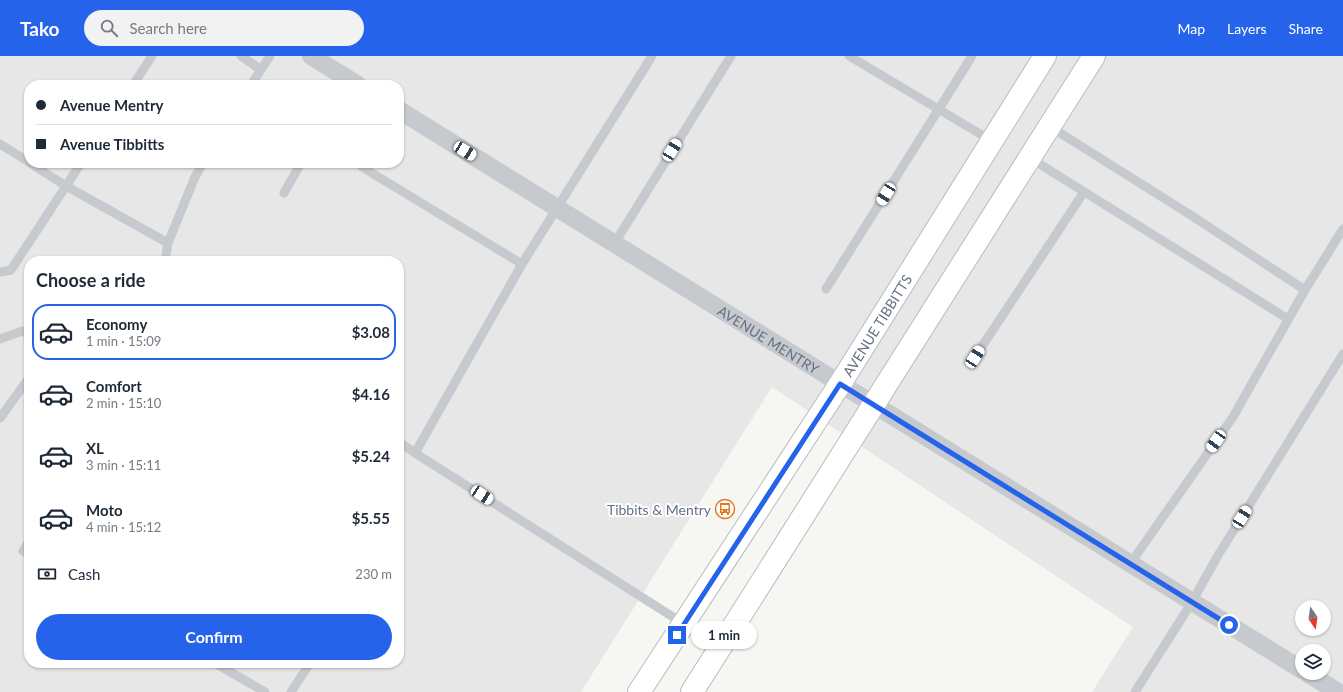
<!DOCTYPE html>
<meta charset="utf-8">
<style>
body{margin:0;font-family:Lato,sans-serif;background:#f2f2f3;color:#1f2937;height:100vh;display:flex;flex-direction:column;font-size:15px;white-space:nowrap}
*{box-sizing:border-box;margin:0}
p{font-size:13px;color:#747a83}
.icon{flex:none;width:22px;height:22px;fill:none;stroke:currentColor;stroke-width:2;stroke-linecap:round;stroke-linejoin:round}
.map{position:relative;flex:1;overflow:hidden}
.drawer{position:absolute;left:24px;top:200px;width:380px;height:412px;display:flex;flex-direction:column;background:#fff;border-radius:16px;box-shadow:0 1px 3px #0004}
.drawer>*{flex:none}
.guide{position:absolute;left:24px;top:24px;width:380px;height:88px;border-radius:16px;box-shadow:0 1px 3px #0004;display:grid;align-content:center;height:88px;padding:0 12px;background:#fff}
.needle{width:26px;rotate:167deg}
.buttons{position:absolute;left:1295px;top:544px;display:grid;gap:8px}
.buttons a{display:grid;place-items:center;width:36px;height:36px;border-radius:50%;background:#fff;box-shadow:0 1px 3px #0004;font-size:20px}
.end{position:absolute;width:18px;height:18px;margin:-9px;border:5px solid #2563eb;background:#fff;box-shadow:0 0 0 2px #fff}
.from{border-radius:50%}
.bubble{position:absolute;height:28px;border-radius:14px;background:#fff;box-shadow:0 1px 3px #0004;font-size:13px;font-weight:700;line-height:28px;text-align:center}
.car{position:absolute;width:12px;height:24px;margin:-12px -6px;border-radius:5px;box-shadow:0 0 3px 1px #0007;background:linear-gradient(#fff 24%,#345 0 40%,#fff 0 76%,#345 0 86%,#fff 0)}
.guide b{display:flex;align-items:center;gap:14px;height:38px;font-size:15px}
.guide b+b{border-top:1px solid #e0e1e3}
.guide i{width:10px;height:10px;background:#1f2937}
ul{padding:0;list-style:none}
li{display:flex;align-items:center;gap:12px;height:56px;margin:0 8px 6px;padding:0 4px;border:2px solid transparent;border-radius:16px}
li div{flex:1}
li b{display:block;font-size:15px}
li em{font-style:normal;font-weight:700}
li.current{border-color:#2563eb}
li>.icon{width:36px;height:36px;stroke-width:1.5}
h2{padding:0 12px;font-size:18px;line-height:48px}
.pay{display:flex;align-items:center;gap:10px;height:44px;padding:0 12px;font-size:15px}
.pay p{margin-inline-start:auto}
.action{display:flex;gap:8px;margin-top:auto;padding:8px 12px}
.action a{flex:1;height:46px;border-radius:24px;background:#2563eb;color:#fff;font-size:16px;font-weight:700;line-height:46px;text-align:center}
header{display:flex;align-items:center;gap:24px;box-sizing:border-box;height:56px;padding:0 20px;background:#2563eb;color:#fff}
header strong{font-size:19px}
nav{display:flex;gap:22px;margin-inline-start:auto;font-size:14px}
.search{width:280px;height:36px;background:#f2f2f3;display:flex;align-items:center;gap:10px;box-sizing:border-box;padding:0 14px;border-radius:22px;color:#747a83;font-size:15px}
.map>svg:first-child{display:block}
.built{fill:#e6e7e6;fill-rule:evenodd}
.lines{fill:none;stroke-linecap:round;stroke-linejoin:round}
.secondary-casing{stroke:#b8bcc1;stroke-width:24}
.lane{stroke:#c6c9cd;stroke-width:9}
.street{stroke:#c6c9cd;stroke-width:18}
.secondary{stroke:#fff;stroke-width:22}
.route{stroke:#2563eb;stroke-width:5}
.labels{text-anchor:middle;dominant-baseline:central;stroke-width:4;stroke-linejoin:round;paint-order:stroke}
.street-label{font-size:14px;fill:#647085;stroke:#fff}
.poi-label{font-size:14px;fill:#647085;stroke:#fff;text-anchor:end}
</style>
<header>
<strong>Tako</strong>
<div class="search"><svg class="icon" aria-label="search" viewBox="0 0 24 24"><circle cx="10" cy="10" r="6"/><path d="M15 15l6 6"/></svg>Search here</div>
<nav><a>Map</a><a>Layers</a><a>Share</a></nav>
</header>
<div class="map">
<svg width="1343" height="636" viewBox="0 0 1343 636">
<rect width="100%" height="100%" fill="#f6f6f3"/>
<!-- built -->
<path class="built" d="M 0,0 L 1343,0 L 1343,636 L 1092,636 L 1133,571 L 772,331 L 581,636 L 0,636 ZM 29,29 L 399,29 L 399,107 L 29,107 ZM 29,205 L 399,205 L 399,607 L 29,607 ZM 1302,551 L 1324,551 L 1324,573 L 1302,573 ZM 1302,595 L 1324,595 L 1324,617 L 1302,617 Z"/>
<g class="lines">
<defs>
<g id="secondary">
<path id="s2" d="M 639,636 L 840,328 L 1045,0"/>
<path d="M 692,636 L 1094,0"/>
</g>
</defs>
<!-- secondary casing -->
<use href="#secondary" class="secondary-casing"/>
<!-- lane -->
<path class="lane" d="M 241,0 L 260,13
M 652,0 L 522,208 L 415,397 L 684,568
M 849,0 L 992,85
M 133,29 L 152,0
M 251,29 L 270,0
M 1049,70 L 1189,158 L 1305,234
M 0,88 L 29,106
M 1030,102 L 1288,263
M 30,107 L 66,130 L 168,187
M 364,107 L 362,111 L 522,208
M 284,137 L 301,107
M 614,188 L 731,0
M 165,205 L 168,187 L 195,121 L 203,107
M 0,216 L 11,214 L 81,107
M 826,233 L 972,0
M 0,283 L 22,275 L 29,278
M 975,301 L 1084,136
M 0,362 L 29,322
M 399,386 L 415,397
M 29,485 L 23,495 L 29,499
M 1130,508 L 1233,361 L 1305,234 L 1343,173
M 215,607 L 265,636
M 291,636 L 310,607
M 1135,636 L 1192,546 L 1217,501 L 1343,298"/>
<!-- street -->
<g class="street">
<path d="M 311,0 L 358,29"/>
<path id="s1" d="M 399,54 L 1302,614"/>
<path d="M 1307,617 L 1338,636"/>
</g>
<!-- secondary -->
<use href="#secondary" class="secondary"/>
</g>
<g class="lines">
<!-- route -->
<path class="route" d="M 677,579 L 840,328 L 1229,569"/>
</g>
<!-- icons -->
<defs>
<symbol id="bus-ring" viewBox="-11 -11 22 22"><circle r="9.5" fill="#fff" stroke="#e77822" stroke-width="1.5"/><path d="M-5-6H5V4H4V6H2V4H-2V6H-4V4H-5ZM-3.5-4V0h7V-4ZM-3.5 1.2v1.5H-2V1.2ZM2 1.2v1.5H3.5V1.2Z" fill="#e77822"/></symbol>
</defs>
<g fill-rule="evenodd">
<use href="#bus-ring" x="714" y="442" width="22" height="22"/>
</g>
<g class="labels">
<!-- street labels -->
<g class="street-label">
<text stroke="none"><textPath href="#s2" startOffset="437">AVENUE TIBBITTS</textPath></text>
<text stroke="none"><textPath href="#s1" startOffset="435">AVENUE MENTRY</textPath></text>
</g>
<!-- poi labels -->
<g class="poi-label">
<text x="711" y="453">Tibbits &amp; Mentry</text>
</g>
</g>
</svg>
<div class="buttons">
<a><svg class="needle" viewBox="-14 -14 28 28"><path d="M0-13l5 13h-10z" fill="#e53935"/><path d="M0 13l5-13h-10z" fill="#747a83"/></svg></a>
<a><svg class="icon" aria-label="layers" viewBox="0 0 24 24"><path d="M12 4l9 5-9 5-9-5zM3 14l9 5 9-5"/></svg></a>
</div>
<i class="end from" style="left:1229px;top:569px"></i>
<i class="end" style="left:677px;top:579px"></i>
<div class="bubble" style="left:691px;top:565px;width:66px">1 min</div>
<i class="car" style="left:672px;top:94px;rotate:32deg"></i>
<i class="car" style="left:465px;top:95px;rotate:122deg"></i>
<i class="car" style="left:886px;top:138px;rotate:212deg"></i>
<i class="car" style="left:975px;top:301px;rotate:33deg"></i>
<i class="car" style="left:1216px;top:385px;rotate:215deg"></i>
<i class="car" style="left:482px;top:439px;rotate:123deg"></i>
<i class="car" style="left:1242px;top:461px;rotate:32deg"></i>
<div class="guide">
<b><i class="from"></i>Avenue Mentry</b>
<b><i></i>Avenue Tibbitts</b>
</div>
<section class="drawer">
<h2>Choose a ride</h2>
<ul>
<li class="current"><svg class="icon" aria-label="car" viewBox="0 0 24 24"><path d="M5 17H2v-5l4-1 3-4h7l3 4 3 1v5h-3M9 17h6M6 11h13"/><circle cx="7" cy="17" r="2"/><circle cx="17" cy="17" r="2"/></svg><div><b>Economy</b><p>1 min · 15:09</p></div><em>$3.08</em></li>
<li><svg class="icon" aria-label="car" viewBox="0 0 24 24"><path d="M5 17H2v-5l4-1 3-4h7l3 4 3 1v5h-3M9 17h6M6 11h13"/><circle cx="7" cy="17" r="2"/><circle cx="17" cy="17" r="2"/></svg><div><b>Comfort</b><p>2 min · 15:10</p></div><em>$4.16</em></li>
<li><svg class="icon" aria-label="car" viewBox="0 0 24 24"><path d="M5 17H2v-5l4-1 3-4h7l3 4 3 1v5h-3M9 17h6M6 11h13"/><circle cx="7" cy="17" r="2"/><circle cx="17" cy="17" r="2"/></svg><div><b>XL</b><p>3 min · 15:11</p></div><em>$5.24</em></li>
<li><svg class="icon" aria-label="car" viewBox="0 0 24 24"><path d="M5 17H2v-5l4-1 3-4h7l3 4 3 1v5h-3M9 17h6M6 11h13"/><circle cx="7" cy="17" r="2"/><circle cx="17" cy="17" r="2"/></svg><div><b>Moto</b><p>4 min · 15:12</p></div><em>$5.55</em></li>
</ul>
<div class="pay"><svg class="icon" aria-label="cash" viewBox="0 0 24 24"><path d="M3 7h18v10H3z"/><circle cx="12" cy="12" r="2"/></svg>Cash<p>230 m</p></div>
<div class="action"><a>Confirm</a></div>
</section>
</div>
